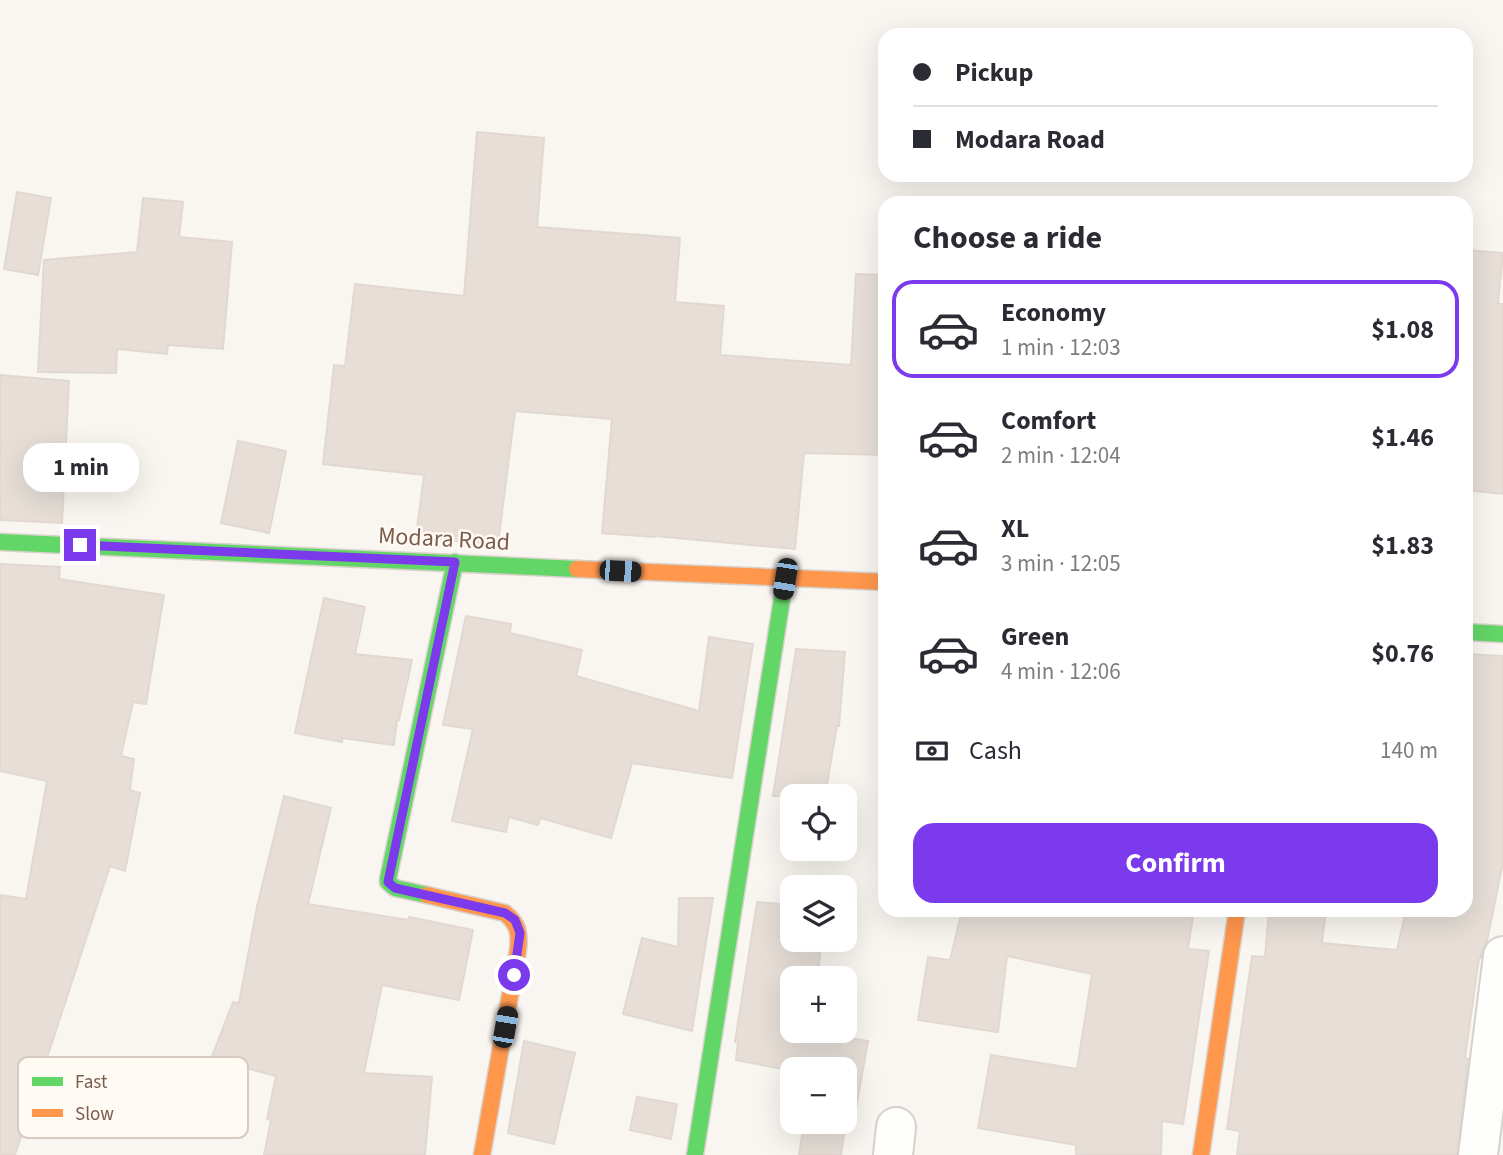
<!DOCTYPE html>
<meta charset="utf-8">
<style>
body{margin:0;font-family:"Source Sans 3",sans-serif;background:#f7f7f7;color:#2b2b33;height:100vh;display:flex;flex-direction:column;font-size:26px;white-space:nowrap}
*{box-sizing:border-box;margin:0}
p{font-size:23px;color:#7c7c81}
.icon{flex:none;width:38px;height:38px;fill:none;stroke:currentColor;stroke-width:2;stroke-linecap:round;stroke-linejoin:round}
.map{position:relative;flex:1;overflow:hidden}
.drawer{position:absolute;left:878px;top:196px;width:595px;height:721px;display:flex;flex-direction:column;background:#fff;border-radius:21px;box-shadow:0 7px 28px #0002}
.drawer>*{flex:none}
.banner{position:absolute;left:878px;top:28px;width:595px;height:154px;border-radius:21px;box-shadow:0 7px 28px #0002;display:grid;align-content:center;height:154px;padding:0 35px;background:#fff}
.buttons{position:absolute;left:780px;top:784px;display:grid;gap:14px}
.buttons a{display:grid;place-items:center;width:77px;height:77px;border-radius:14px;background:#fff;box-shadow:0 7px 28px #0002;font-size:35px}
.end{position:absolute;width:32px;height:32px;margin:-16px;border:9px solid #7c3aed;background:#fff;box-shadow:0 0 0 4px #fff}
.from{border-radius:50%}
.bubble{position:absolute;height:49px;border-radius:21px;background:#fff;box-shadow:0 7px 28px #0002;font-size:23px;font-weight:700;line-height:49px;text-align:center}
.car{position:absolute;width:21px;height:42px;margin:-21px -10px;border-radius:9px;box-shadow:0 0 5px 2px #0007;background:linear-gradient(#222 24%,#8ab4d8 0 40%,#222 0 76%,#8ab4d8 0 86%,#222 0)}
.banner b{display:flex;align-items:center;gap:24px;height:66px;font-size:26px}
.banner b+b{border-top:2px solid #e1e1e2}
.banner i{width:18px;height:18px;background:#2b2b33}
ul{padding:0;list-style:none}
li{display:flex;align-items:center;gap:21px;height:98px;margin:0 14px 10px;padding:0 21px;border:4px solid transparent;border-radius:21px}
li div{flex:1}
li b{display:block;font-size:26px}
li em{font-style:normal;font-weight:700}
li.on{border-color:#7c3aed}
li>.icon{width:63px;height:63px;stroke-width:1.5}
h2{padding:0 35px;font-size:32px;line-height:84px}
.pay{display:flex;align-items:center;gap:18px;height:77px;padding:0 35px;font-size:26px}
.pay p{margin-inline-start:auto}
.cta{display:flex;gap:14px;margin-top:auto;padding:14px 35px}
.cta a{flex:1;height:80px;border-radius:21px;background:#7c3aed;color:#fff;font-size:28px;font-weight:700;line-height:80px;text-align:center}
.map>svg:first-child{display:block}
.building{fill:#e6ded7;stroke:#e2d8d2;stroke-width:2}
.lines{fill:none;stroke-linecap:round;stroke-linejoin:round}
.street-casing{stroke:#d7d1cb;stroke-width:42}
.fast-casing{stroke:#d9d2cb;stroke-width:19}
.slow-casing{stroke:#d9d2cb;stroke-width:19}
.street{stroke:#fefefd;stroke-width:38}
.fast{stroke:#63d668;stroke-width:16}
.slow{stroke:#ff974d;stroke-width:16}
.route{stroke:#7c3aed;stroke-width:9}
.labels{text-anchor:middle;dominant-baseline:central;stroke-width:5;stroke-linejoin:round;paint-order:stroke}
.street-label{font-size:24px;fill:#7a5c4d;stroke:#fffaf3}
.key{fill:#fffaf3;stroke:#d7cbc1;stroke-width:2}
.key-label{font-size:19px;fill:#7a5c4d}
</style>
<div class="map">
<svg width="1503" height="1155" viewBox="0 0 1503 1155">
<rect width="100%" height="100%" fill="#f9f5f0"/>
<!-- building -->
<path class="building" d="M 477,132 L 544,138 L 537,227 L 680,238 L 675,302 L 724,306 L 720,355 L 851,365 L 856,274 L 886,275 L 886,455 L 804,453 L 795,549 L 655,536 L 654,537 L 602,533 L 612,419 L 515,411 L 498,544 L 464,542 L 416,536 L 424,475 L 323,464 L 334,365 L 345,366 L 355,284 L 464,296 Z
M 17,192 L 51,198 L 38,275 L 4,269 Z
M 143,198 L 183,202 L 179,237 L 232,242 L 223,349 L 168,345 L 167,354 L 117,349 L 116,373 L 38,372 L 44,260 L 137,252 Z
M 1466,250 L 1503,253 L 1498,304 L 1503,304 L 1503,494 L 1466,490 Z
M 0,375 L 69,381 L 62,523 L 0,520 Z
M 238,441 L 286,451 L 269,533 L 221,523 Z
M 0,564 L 60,567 L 59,579 L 164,595 L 146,704 L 133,702 L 121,756 L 134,759 L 130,790 L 140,793 L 125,871 L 110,866 L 15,1155 L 0,1155 L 0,895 L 26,899 L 47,781 L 0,771 Z
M 324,598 L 365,607 L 355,654 L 412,660 L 399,720 L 397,720 L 394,745 L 342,738 L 342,742 L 295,733 Z
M 466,616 L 511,624 L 510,633 L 582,650 L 576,676 L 699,711 L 709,637 L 753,644 L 732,778 L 632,763 L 611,838 L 540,818 L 538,825 L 509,817 L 506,832 L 452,821 L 473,729 L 443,725 Z
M 796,649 L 845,652 L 839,726 L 837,726 L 825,796 L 773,796 Z
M 1466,654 L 1503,656 L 1503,862 L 1487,941 L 1481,953 L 1481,958 L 1479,958 L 1465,1058 L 1468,1059 L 1457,1155 L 1237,1155 L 1240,1131 L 1227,1129 L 1252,956 L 1265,957 L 1269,910 L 1326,910 L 1322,943 L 1397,950 L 1406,910 L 1466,910 L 1466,757 L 1471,721 L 1466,721 Z
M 284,796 L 331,808 L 308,904 L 408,920 L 409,917 L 473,930 L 459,1000 L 382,985 L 364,1073 L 432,1077 L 425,1155 L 264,1155 L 271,1120 L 267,1119 L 276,1076 L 211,1059 L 233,1002 L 239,1003 L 257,907 Z
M 679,898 L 713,898 L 692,1031 L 623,1014 L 642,938 L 678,947 Z
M 757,902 L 793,905 L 793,940 L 821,940 L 818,978 L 793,978 L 793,1031 L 814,1031 L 814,1032 L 868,1041 L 856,1108 L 848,1106 L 841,1155 L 799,1155 L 804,1122 L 845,1122 L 845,1069 L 793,1069 L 793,1071 L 736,1060 L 738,1042 L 735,1042 Z
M 962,910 L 1194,910 L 1188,949 L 1209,951 L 1183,1124 L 1162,1121 L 1161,1155 L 1076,1155 L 1076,1145 L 978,1128 L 991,1055 L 1077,1069 L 1092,974 L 1007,956 L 998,1032 L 918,1020 L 928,957 L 950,960 Z
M 524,1041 L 575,1053 L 554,1144 L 508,1133 Z
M 637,1097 L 677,1104 L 671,1139 L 630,1130 Z"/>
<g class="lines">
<defs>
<path id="street" d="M 893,1155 L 896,1127
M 1478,1155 L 1503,956"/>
<path id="fast" d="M 0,542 L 577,569
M 1466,632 L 1503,634
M 427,895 L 395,888 L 388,882 L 388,879 L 455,562
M 695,1155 L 785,579"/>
<path id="slow" d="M 577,569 L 886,582
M 427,895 L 505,913 C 518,924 520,933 518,950 L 482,1155
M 1201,1155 L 1237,910"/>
</defs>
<!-- street casing -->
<use href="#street" class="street-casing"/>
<!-- fast casing -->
<use href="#fast" class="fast-casing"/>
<!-- slow casing -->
<use href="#slow" class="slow-casing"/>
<!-- street -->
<use href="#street" class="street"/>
<!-- fast -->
<use href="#fast" class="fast"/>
<!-- slow -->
<use href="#slow" class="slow"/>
</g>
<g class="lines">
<!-- route -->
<path class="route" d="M 80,545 L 455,562 L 388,882 L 395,888 L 505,913 L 515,920 L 520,933 L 514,975"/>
</g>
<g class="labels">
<!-- street labels -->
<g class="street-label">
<text transform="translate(444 539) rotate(3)">Modara Road</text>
</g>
</g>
<!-- legend -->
<rect x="18" y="1057" width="230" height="81" rx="10" class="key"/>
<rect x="32" y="1077" width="31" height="9" fill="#63d668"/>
<rect x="32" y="1109" width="31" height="8" fill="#ff974d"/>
<g class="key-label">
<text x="75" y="1088">Fast</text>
<text x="75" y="1120">Slow</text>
</g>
</svg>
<div class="buttons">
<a><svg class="icon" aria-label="locate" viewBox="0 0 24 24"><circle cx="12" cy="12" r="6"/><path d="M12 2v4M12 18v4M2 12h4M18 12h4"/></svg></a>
<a><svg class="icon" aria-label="layers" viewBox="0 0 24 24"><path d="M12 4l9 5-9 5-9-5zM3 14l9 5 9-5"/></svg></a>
<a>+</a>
<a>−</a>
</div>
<i class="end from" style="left:514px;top:975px"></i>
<i class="end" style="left:80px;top:545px"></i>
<div class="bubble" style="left:23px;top:443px;width:116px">1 min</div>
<i class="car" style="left:620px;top:571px;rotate:93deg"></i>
<i class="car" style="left:785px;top:579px;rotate:189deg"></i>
<i class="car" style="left:505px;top:1027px;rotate:10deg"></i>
<div class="banner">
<b><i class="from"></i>Pickup</b>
<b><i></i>Modara Road</b>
</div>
<section class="drawer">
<h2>Choose a ride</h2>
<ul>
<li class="on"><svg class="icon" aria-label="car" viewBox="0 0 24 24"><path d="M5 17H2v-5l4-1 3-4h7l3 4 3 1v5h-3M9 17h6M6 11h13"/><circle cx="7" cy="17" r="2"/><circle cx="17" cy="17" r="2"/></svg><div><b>Economy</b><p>1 min · 12:03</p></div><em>$1.08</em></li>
<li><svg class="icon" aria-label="car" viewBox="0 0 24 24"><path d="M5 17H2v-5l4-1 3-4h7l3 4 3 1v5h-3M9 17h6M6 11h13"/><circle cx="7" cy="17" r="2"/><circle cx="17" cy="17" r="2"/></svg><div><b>Comfort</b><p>2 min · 12:04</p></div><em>$1.46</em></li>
<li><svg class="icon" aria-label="car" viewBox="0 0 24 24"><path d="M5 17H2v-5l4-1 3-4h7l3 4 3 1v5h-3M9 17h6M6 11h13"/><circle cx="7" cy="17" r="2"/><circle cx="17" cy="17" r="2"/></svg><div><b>XL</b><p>3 min · 12:05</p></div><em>$1.83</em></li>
<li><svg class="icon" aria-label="car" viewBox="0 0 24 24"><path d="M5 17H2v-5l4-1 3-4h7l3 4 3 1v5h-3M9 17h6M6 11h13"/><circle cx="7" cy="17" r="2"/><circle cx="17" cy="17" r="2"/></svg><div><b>Green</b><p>4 min · 12:06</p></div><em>$0.76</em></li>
</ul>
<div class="pay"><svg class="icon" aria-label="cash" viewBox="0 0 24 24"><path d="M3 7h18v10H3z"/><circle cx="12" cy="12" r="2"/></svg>Cash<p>140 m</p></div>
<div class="cta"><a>Confirm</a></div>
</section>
</div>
